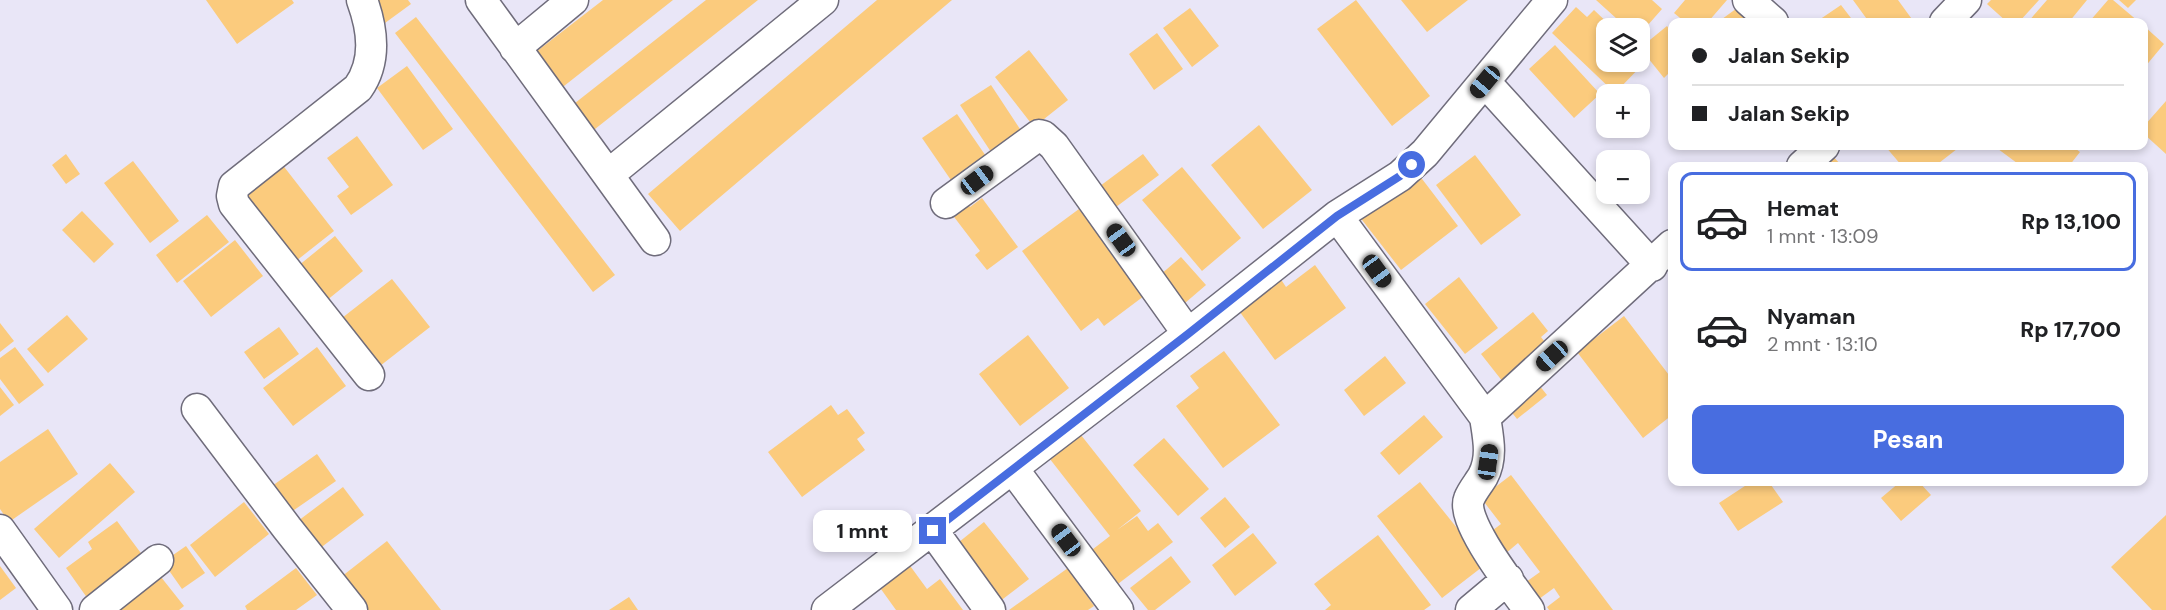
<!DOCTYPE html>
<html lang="id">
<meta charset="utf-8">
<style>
body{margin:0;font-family:"DM Sans",sans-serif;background:#f6f6f6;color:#202124;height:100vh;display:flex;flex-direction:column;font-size:22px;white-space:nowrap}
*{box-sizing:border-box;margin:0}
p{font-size:20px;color:#757577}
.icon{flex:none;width:33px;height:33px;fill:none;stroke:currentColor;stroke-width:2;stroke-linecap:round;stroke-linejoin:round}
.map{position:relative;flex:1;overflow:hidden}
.details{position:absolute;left:1668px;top:162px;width:480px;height:324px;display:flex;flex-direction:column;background:#fff;border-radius:12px;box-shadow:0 3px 9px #0003}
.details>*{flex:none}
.banner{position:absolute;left:1668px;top:18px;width:480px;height:132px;border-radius:12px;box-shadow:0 3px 9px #0003;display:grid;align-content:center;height:132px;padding:0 24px;background:#fff}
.fabs{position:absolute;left:1596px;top:18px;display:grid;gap:12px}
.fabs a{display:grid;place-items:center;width:54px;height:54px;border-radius:12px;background:#fff;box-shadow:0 3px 9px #0003;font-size:30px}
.end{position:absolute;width:27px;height:27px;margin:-14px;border:8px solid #486de0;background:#fff;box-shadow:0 0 0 3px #fff}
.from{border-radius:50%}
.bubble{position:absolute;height:42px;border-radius:12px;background:#fff;box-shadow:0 3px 9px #0003;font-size:20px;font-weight:800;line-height:42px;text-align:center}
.car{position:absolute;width:18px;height:36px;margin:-18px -9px;border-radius:8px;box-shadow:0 0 4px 2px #0007;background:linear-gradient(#222 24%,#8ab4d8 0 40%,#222 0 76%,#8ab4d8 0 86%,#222 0)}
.banner b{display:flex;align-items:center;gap:21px;height:57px;font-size:22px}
.banner b+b{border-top:2px solid #e0e0e0}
.banner i{width:15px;height:15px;background:#202124}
ul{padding:10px 0 0;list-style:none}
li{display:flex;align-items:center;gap:18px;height:99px;margin:0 12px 9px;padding:0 12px;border:3px solid transparent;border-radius:12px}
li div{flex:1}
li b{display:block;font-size:22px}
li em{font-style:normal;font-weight:800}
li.on{border-color:#486de0}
li>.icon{width:54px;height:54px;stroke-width:1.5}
.action{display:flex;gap:12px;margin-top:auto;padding:12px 24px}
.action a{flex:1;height:69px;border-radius:12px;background:#486de0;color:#fff;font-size:24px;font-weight:800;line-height:69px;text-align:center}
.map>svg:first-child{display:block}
.building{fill:#fbcb7d}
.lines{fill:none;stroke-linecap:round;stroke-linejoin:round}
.street-casing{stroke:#6f6c7b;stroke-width:33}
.street{stroke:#fff;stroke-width:30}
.route{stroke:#486de0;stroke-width:8}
</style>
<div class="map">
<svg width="2166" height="610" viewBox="0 0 2166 610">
<rect width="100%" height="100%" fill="#e9e6f7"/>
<!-- building -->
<path class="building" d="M 206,0 L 292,0 L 294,3 L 237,44 Z
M 368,0 L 408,0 L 411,4 L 385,23 Z
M 603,0 L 673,0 L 559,90 L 532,55 Z
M 706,0 L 758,0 L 590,133 L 570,107 Z
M 877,0 L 952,0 L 680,231 L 648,194 Z
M 1356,0 L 1430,96 L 1392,126 L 1317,29 Z
M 1401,0 L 1468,0 L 1427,32 Z
M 1596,0 L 1652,0 L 1662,9 L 1640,34 L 1640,28 L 1627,28 Z
M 1685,0 L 1727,0 L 1708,22 L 1685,22 L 1674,13 Z
M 1853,0 L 1898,0 L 1914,22 L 1869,22 Z
M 1991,0 L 2039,0 L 2019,22 L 2007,22 L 1987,4 Z
M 2047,0 L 2087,0 L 2069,22 L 2028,22 Z
M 2108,0 L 2113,0 L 2139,22 L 2089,22 Z
M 2119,0 L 2136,0 L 2128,8 Z
M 1744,3 L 1758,22 L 1718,22 Z
M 1841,5 L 1854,22 L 1816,22 Z
M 1576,7 L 1587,17 L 1594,10 L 1613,28 L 1606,28 L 1606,62 L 1640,62 L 1640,53 L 1647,60 L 1615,93 L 1552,33 Z
M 1190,8 L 1219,46 L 1192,67 L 1163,28 Z
M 416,17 L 615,275 L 593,292 L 395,33 Z
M 1667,26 L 1672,33 L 1672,70 L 1664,78 L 1640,48 Z
M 2144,26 L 2164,44 L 2144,68 Z
M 1157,33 L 1183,69 L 1154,90 L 1129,54 Z
M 1555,45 L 1600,94 L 1574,118 L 1529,69 Z
M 1029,50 L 1068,100 L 1034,127 L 995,77 Z
M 407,66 L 453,129 L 423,150 L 377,88 Z
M 991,85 L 1022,132 L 991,152 L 960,105 Z
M 2166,101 L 2166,154 L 2144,134 L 2144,126 Z
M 957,114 L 990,162 L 955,186 L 922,138 Z
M 1259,125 L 1312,190 L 1263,229 L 1211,165 Z
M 357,136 L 393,185 L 351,215 L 337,196 L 349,187 L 327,158 Z
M 1885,146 L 1954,146 L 1957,149 L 1935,166 L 1902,166 Z
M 1994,146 L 2072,146 L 2080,152 L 2069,166 L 2021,166 Z
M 1829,152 L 1842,166 L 1811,166 Z
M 66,154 L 80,174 L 66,184 L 52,165 Z
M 1143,154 L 1159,175 L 1116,207 L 1100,186 Z
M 1475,155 L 1521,215 L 1481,245 L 1436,185 Z
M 278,159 L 334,231 L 291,265 L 235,192 Z
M 133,161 L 179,221 L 150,243 L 104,183 Z
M 1182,167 L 1241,238 L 1202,271 L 1142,200 Z
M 1416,171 L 1458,226 L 1401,270 L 1359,216 Z
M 963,197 L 970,207 L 982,198 L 1018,247 L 987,270 L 975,255 L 980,251 L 948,209 Z
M 1079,209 L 1144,296 L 1104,326 L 1098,318 L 1081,331 L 1022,251 Z
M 82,211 L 114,244 L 94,263 L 62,230 Z
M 207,215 L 229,242 L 177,283 L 156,255 Z
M 335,236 L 363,271 L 326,301 L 298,266 Z
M 235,240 L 263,276 L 211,317 L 183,281 Z
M 1181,257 L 1206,285 L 1185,303 L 1160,275 Z
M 1315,265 L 1346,308 L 1275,360 L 1234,304 L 1276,272 L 1286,287 Z
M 1459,277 L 1498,328 L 1465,354 L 1425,304 Z
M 392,279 L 430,327 L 371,373 L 333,325 Z
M 1533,312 L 1548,331 L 1541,337 L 1548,346 L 1503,382 L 1481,354 Z
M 67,315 L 88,339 L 48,373 L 27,349 Z
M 1624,316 L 1672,379 L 1672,415 L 1643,438 L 1577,352 Z
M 0,323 L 14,341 L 0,352 Z
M 279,327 L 299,354 L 264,379 L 244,352 Z
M 1028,335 L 1069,388 L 1020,426 L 979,374 Z
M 15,347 L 44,385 L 19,404 L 0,379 L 0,358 Z
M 317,347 L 346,386 L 293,426 L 263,388 Z
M 1224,351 L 1280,425 L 1223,468 L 1176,406 L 1199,388 L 1190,376 Z
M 1385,356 L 1406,383 L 1364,416 L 1344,390 Z
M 1535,380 L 1547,395 L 1517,419 L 1505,404 Z
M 0,387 L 14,405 L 0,416 Z
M 831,405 L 838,415 L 847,409 L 865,433 L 857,439 L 865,450 L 802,497 L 768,452 Z
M 1424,415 L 1443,437 L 1399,475 L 1380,453 Z
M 48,429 L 78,474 L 9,522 L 0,509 L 0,462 Z
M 1077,430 L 1141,511 L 1117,530 L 1137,516 L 1148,531 L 1158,523 L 1173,542 L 1110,590 L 1084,556 L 1110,536 L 1046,454 Z
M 1164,438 L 1209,489 L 1178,516 L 1133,465 Z
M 317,454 L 336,481 L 284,517 L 265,491 Z
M 110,463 L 135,492 L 59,558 L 34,529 Z
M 1511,475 L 1613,610 L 1549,610 L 1547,607 L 1560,597 L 1554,588 L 1539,599 L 1526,582 L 1540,572 L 1518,543 L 1505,554 L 1489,533 L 1501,524 L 1481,498 Z
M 1420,482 L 1486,564 L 1442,598 L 1377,516 Z
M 1751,482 L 1769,482 L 1783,502 L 1738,531 L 1719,503 Z
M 1900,482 L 1919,482 L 1931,495 L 1901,521 L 1881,498 Z
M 343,487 L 364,515 L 315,552 L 294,524 Z
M 1225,497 L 1250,527 L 1225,548 L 1200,518 Z
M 244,502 L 269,534 L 215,577 L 190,545 Z
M 2166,515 L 2166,610 L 2152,610 L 2111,567 Z
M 117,521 L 152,568 L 95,609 L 66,568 L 92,549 L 88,542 Z
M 984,522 L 1029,579 L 999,602 L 954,546 Z
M 1253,533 L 1277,563 L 1235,596 L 1212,565 Z
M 1378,535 L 1431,605 L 1424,610 L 1325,610 L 1331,605 L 1314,584 Z
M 387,541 L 441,610 L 366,610 L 341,577 Z
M 186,546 L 205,573 L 182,589 L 163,562 Z
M 1171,556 L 1191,582 L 1155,610 L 1148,610 L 1130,588 Z
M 908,563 L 927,589 L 940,579 L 963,610 L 896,610 L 878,585 Z
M 0,566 L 16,588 L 0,600 Z
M 296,568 L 317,595 L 296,610 L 247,610 L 245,606 Z
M 1068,568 L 1094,606 L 1088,610 L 1009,610 Z
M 161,577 L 184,606 L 179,610 L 119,610 Z
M 629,597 L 638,610 L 609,610 Z"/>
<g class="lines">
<defs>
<path id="street" d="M 362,0 C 373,30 377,61 358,88 L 234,186 L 232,196 L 234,204 L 369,375
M 481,0 L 608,175 L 823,0
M 1748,0 L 1773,22
M 1945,22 L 1966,0
M 515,48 L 573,0
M 1485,82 L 1652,266
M 1802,166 L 1824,146
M 608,175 L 655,240
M 946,203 L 1039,135 L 1043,136 L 1054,146 L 1188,334
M 1337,216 L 1485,417 C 1488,437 1493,457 1483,476 C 1479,483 1472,491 1469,499 C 1460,521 1515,590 1529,610
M 197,409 L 287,528 L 352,610
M 1485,417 L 1672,245
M 1013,469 L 1118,610
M 0,530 L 57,610
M 933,531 L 990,610
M 95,610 L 158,560
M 827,610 L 1188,334 L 1337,216 L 1400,176 L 1425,153 L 1552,0
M 1471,610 L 1508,579"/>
</defs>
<!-- street casing -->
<use href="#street" class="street-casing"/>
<!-- street -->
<use href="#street" class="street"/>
</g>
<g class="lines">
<!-- route -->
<path class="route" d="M 933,531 L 1188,334 L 1337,216 L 1400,176 L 1412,165"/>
</g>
</svg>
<div class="fabs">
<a><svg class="icon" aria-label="layers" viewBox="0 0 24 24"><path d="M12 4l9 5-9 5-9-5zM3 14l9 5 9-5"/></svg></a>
<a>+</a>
<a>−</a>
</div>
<i class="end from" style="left:1412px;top:165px"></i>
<i class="end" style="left:933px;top:531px"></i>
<div class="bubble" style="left:813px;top:510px;width:99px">1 mnt</div>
<i class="car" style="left:1485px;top:82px;rotate:220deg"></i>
<i class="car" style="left:977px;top:180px;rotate:53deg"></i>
<i class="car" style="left:1121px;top:240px;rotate:324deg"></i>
<i class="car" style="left:1377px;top:271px;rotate:144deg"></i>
<i class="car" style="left:1552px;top:356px;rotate:228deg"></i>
<i class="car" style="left:1488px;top:462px;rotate:8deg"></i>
<i class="car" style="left:1066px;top:540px;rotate:323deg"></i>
<div class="banner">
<b><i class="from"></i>Jalan Sekip</b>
<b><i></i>Jalan Sekip</b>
</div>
<section class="details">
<ul>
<li class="on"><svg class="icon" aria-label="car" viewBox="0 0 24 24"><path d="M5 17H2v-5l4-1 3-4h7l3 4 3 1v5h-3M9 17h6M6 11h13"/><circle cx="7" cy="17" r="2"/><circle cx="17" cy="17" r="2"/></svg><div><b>Hemat</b><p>1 mnt · 13:09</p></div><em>Rp 13,100</em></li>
<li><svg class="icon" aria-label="car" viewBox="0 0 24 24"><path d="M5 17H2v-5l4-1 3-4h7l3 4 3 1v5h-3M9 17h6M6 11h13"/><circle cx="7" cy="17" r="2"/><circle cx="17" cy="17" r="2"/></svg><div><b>Nyaman</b><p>2 mnt · 13:10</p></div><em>Rp 17,700</em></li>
</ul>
<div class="action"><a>Pesan</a></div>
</section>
</div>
